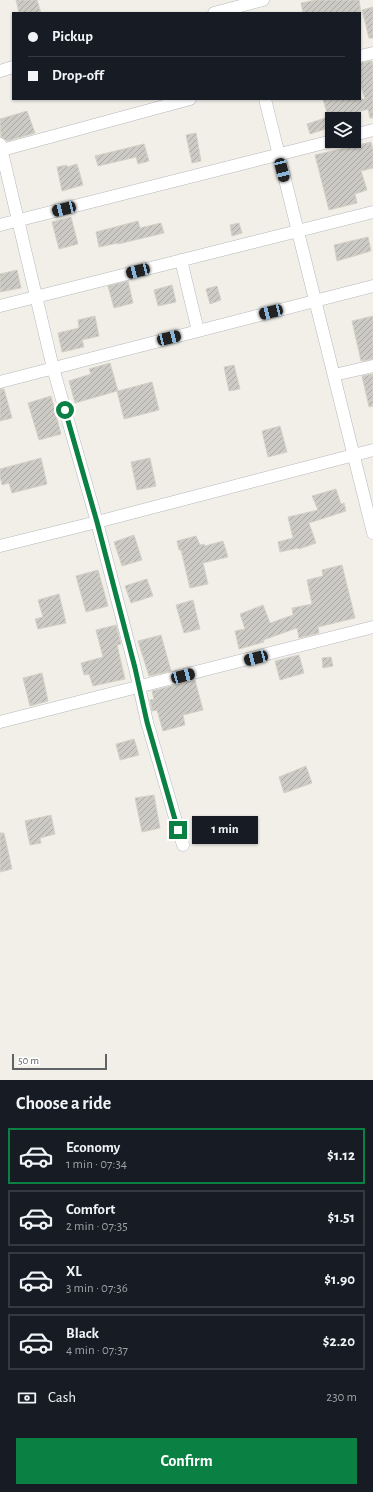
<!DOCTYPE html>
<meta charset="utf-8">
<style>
body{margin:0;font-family:"Alegreya Sans",sans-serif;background:#242831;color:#f1f3f6;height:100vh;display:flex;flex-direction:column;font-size:15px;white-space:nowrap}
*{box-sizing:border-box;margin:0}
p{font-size:13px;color:#9ea1a6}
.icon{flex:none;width:22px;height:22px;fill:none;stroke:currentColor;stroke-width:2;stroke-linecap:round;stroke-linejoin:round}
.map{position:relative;height:1080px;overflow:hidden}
.details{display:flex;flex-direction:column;background:#171b24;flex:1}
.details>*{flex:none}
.banner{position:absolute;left:12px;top:12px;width:349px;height:88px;border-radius:0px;box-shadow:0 1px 3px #0004;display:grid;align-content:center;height:88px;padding:0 16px;background:#171b24}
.buttons{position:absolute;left:325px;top:112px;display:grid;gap:8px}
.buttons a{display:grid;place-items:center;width:36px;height:36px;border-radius:0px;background:#171b24;box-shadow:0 1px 3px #0004;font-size:20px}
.scale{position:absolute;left:12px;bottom:10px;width:95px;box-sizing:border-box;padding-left:4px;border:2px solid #5f6368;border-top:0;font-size:11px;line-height:14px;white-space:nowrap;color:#5f6368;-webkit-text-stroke:3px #fff;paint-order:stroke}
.end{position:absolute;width:18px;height:18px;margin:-9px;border:5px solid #0b8043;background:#fff;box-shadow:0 0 0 2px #fff}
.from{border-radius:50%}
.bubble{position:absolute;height:28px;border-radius:0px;background:#171b24;box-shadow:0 1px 3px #0004;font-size:13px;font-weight:600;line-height:28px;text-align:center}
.car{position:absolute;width:12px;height:24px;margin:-12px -6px;border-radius:5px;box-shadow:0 0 3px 1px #0007;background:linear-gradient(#222 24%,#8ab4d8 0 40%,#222 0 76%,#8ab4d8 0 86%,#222 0)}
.banner b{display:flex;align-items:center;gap:14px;height:38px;font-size:15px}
.banner b+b{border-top:1px solid #363941}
.banner i{width:10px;height:10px;background:#f1f3f6}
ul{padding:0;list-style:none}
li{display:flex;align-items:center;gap:12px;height:56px;margin:0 8px 6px;padding:0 8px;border:2px solid #363941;border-radius:0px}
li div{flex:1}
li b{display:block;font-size:15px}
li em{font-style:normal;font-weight:600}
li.current{border-color:#0b8043}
li>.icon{width:36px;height:36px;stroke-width:1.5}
h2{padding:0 16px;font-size:18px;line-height:48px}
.pay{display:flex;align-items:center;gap:10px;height:44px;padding:0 16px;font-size:15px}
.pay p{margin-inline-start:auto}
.cta{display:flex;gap:8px;margin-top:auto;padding:8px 16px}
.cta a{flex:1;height:46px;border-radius:0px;background:#0b8043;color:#fff;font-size:16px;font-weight:600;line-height:46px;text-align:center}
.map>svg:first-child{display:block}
.building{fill:url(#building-hatch);stroke:#d6d1c6}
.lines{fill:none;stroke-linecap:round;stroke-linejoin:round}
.minor-casing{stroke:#b5b8bc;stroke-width:13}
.minor{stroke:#fff;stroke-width:12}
.route{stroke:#0b8043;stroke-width:5}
</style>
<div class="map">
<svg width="373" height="1080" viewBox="0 0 373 1080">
<defs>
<pattern id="building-hatch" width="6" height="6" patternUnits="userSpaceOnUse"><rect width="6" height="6" fill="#cccac5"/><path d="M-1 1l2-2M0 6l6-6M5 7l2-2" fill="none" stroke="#a9a8a4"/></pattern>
</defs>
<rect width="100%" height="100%" fill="#f1efe8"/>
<!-- building -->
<path class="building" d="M 16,0 L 37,0 L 41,13 L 19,13 Z
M 316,0 L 359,0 L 361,13 L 303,13 L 301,3 Z
M 373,7 L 373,38 L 369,38 L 362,10 Z
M 372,61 L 373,66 L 373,118 L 370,118 L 368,109 L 346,116 L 347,119 L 332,119 L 332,127 L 310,134 L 307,124 L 328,117 L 323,99 L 365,99 L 360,84 L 360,63 Z
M 27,111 L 35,133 L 7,141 L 1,137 L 0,119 Z
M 196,133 L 201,161 L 192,163 L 186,135 Z
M 371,142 L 373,150 L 373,168 L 361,171 L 367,190 L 355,194 L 357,203 L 329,210 L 315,155 Z
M 144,144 L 149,161 L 138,164 L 136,157 L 98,166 L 95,156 Z
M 77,164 L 83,185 L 62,191 L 57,167 L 67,165 L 67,167 Z
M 71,217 L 78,244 L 59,249 L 52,222 Z
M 138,221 L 140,228 L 161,223 L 164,233 L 118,244 L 118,243 L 99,247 L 96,232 Z
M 239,223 L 242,233 L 232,236 L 230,225 Z
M 368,237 L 371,251 L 337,261 L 334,245 Z
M 17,270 L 21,288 L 0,292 L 0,274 Z
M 128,281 L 133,303 L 114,308 L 108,286 Z
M 172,285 L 176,302 L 158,306 L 154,290 Z
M 217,286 L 221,300 L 210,304 L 206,289 Z
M 95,316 L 99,336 L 82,340 L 84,347 L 62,352 L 58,333 L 79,328 L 78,320 Z
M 373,316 L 373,359 L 361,361 L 352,321 Z
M 110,363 L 118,391 L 152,382 L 159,410 L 124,419 L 117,391 L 75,403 L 69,381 L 91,374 L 89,369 Z
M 234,365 L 240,389 L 229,391 L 224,367 Z
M 373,374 L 373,406 L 369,407 L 362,376 Z
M 0,389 L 4,389 L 12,418 L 0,421 Z
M 51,396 L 61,434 L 39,440 L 28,403 Z
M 280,426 L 287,452 L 268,457 L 262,431 Z
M 41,458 L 47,484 L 12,493 L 9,483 L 2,485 L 0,476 L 0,469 Z
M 150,458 L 156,486 L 137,490 L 131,462 Z
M 336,489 L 341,504 L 344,503 L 346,511 L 309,523 L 316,543 L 299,549 L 298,548 L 280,552 L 278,542 L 293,538 L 288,517 L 318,510 L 312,496 Z
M 134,535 L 142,560 L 122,566 L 114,542 Z
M 196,536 L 200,545 L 204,544 L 205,546 L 223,541 L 228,557 L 203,563 L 208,584 L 190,588 L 181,550 L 179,550 L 177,541 Z
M 342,565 L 355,618 L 318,627 L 319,633 L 299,638 L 297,628 L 263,640 L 264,642 L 239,649 L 235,631 L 245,629 L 240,614 L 263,605 L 270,623 L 293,615 L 292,608 L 312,604 L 307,580 L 323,576 L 322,570 Z
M 98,570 L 108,606 L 86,612 L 76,576 Z
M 147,579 L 153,596 L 131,603 L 125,586 Z
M 59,594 L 66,623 L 38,629 L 35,619 L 43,617 L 38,600 Z
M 193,600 L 200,629 L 184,633 L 176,605 Z
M 116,625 L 121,644 L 117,645 L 125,679 L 93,686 L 89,674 L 84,675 L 81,663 L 103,657 L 96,630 Z
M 161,635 L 171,671 L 149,676 L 138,641 Z
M 299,655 L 304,673 L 280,680 L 275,661 Z
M 331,657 L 333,666 L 323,668 L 322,658 Z
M 42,673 L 48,701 L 30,706 L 23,678 Z
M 195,680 L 203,710 L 183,715 L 185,725 L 163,731 L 157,710 L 152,711 L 150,700 L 154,699 L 152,691 Z
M 134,739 L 139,755 L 120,760 L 116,744 Z
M 306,766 L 312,783 L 284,793 L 279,777 Z
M 154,795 L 160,828 L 142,832 L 135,798 Z
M 51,815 L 55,834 L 40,838 L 41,843 L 30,845 L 25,821 Z
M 0,833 L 4,833 L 12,869 L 0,872 Z"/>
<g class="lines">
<defs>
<path id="minor" d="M 214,13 L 263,0
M 360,56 L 373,53
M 0,71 L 13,67
M 265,99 L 373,533
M 354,135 L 373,130
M 0,144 L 53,368 L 97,522 L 135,668 L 147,722 L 183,845
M 2,150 L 190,99
M 0,225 L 332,141
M 181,260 L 198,331
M 0,306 L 373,212
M 334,375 L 373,366
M 0,382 L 373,286
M 0,546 L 97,522 L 373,450
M 0,722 L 373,627"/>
</defs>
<!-- minor casing -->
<use href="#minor" class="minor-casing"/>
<!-- minor -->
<use href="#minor" class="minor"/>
</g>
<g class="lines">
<!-- route -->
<path class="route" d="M 65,410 L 97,522 L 135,668 L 147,722 L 178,830"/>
</g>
</svg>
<div class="buttons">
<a><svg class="icon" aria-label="layers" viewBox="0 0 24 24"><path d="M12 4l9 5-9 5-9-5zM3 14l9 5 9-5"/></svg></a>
</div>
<div class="scale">50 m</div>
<i class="end from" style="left:65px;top:410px"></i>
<i class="end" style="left:178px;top:830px"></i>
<div class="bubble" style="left:192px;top:816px;width:66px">1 min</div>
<i class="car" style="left:282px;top:170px;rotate:166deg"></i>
<i class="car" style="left:64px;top:209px;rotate:256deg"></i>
<i class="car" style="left:138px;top:271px;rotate:256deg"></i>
<i class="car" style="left:271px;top:312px;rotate:256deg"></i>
<i class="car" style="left:169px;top:338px;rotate:76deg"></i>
<i class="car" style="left:256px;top:658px;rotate:255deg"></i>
<i class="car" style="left:183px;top:676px;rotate:75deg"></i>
<div class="banner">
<b><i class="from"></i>Pickup</b>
<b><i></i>Drop-off</b>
</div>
</div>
<section class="details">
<h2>Choose a ride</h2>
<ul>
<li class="current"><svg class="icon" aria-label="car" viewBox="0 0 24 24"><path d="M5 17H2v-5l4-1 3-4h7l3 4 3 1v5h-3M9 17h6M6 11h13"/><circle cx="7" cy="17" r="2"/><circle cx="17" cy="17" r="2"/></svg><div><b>Economy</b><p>1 min · 07:34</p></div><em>$1.12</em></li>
<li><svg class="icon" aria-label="car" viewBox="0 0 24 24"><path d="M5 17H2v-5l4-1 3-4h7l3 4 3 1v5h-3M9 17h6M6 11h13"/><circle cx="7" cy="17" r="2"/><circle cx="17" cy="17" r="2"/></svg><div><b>Comfort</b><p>2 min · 07:35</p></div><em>$1.51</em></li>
<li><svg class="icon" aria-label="car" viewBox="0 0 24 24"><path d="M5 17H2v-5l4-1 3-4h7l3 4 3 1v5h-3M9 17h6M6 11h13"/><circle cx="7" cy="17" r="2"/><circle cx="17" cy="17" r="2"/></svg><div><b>XL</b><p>3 min · 07:36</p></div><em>$1.90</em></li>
<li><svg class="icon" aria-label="car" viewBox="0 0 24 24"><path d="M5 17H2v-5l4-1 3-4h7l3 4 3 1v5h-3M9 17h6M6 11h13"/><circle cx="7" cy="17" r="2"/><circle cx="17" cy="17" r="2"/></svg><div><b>Black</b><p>4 min · 07:37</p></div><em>$2.20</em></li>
</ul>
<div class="pay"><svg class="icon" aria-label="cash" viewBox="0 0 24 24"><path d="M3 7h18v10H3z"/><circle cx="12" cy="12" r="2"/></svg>Cash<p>230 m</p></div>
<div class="cta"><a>Confirm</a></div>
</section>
